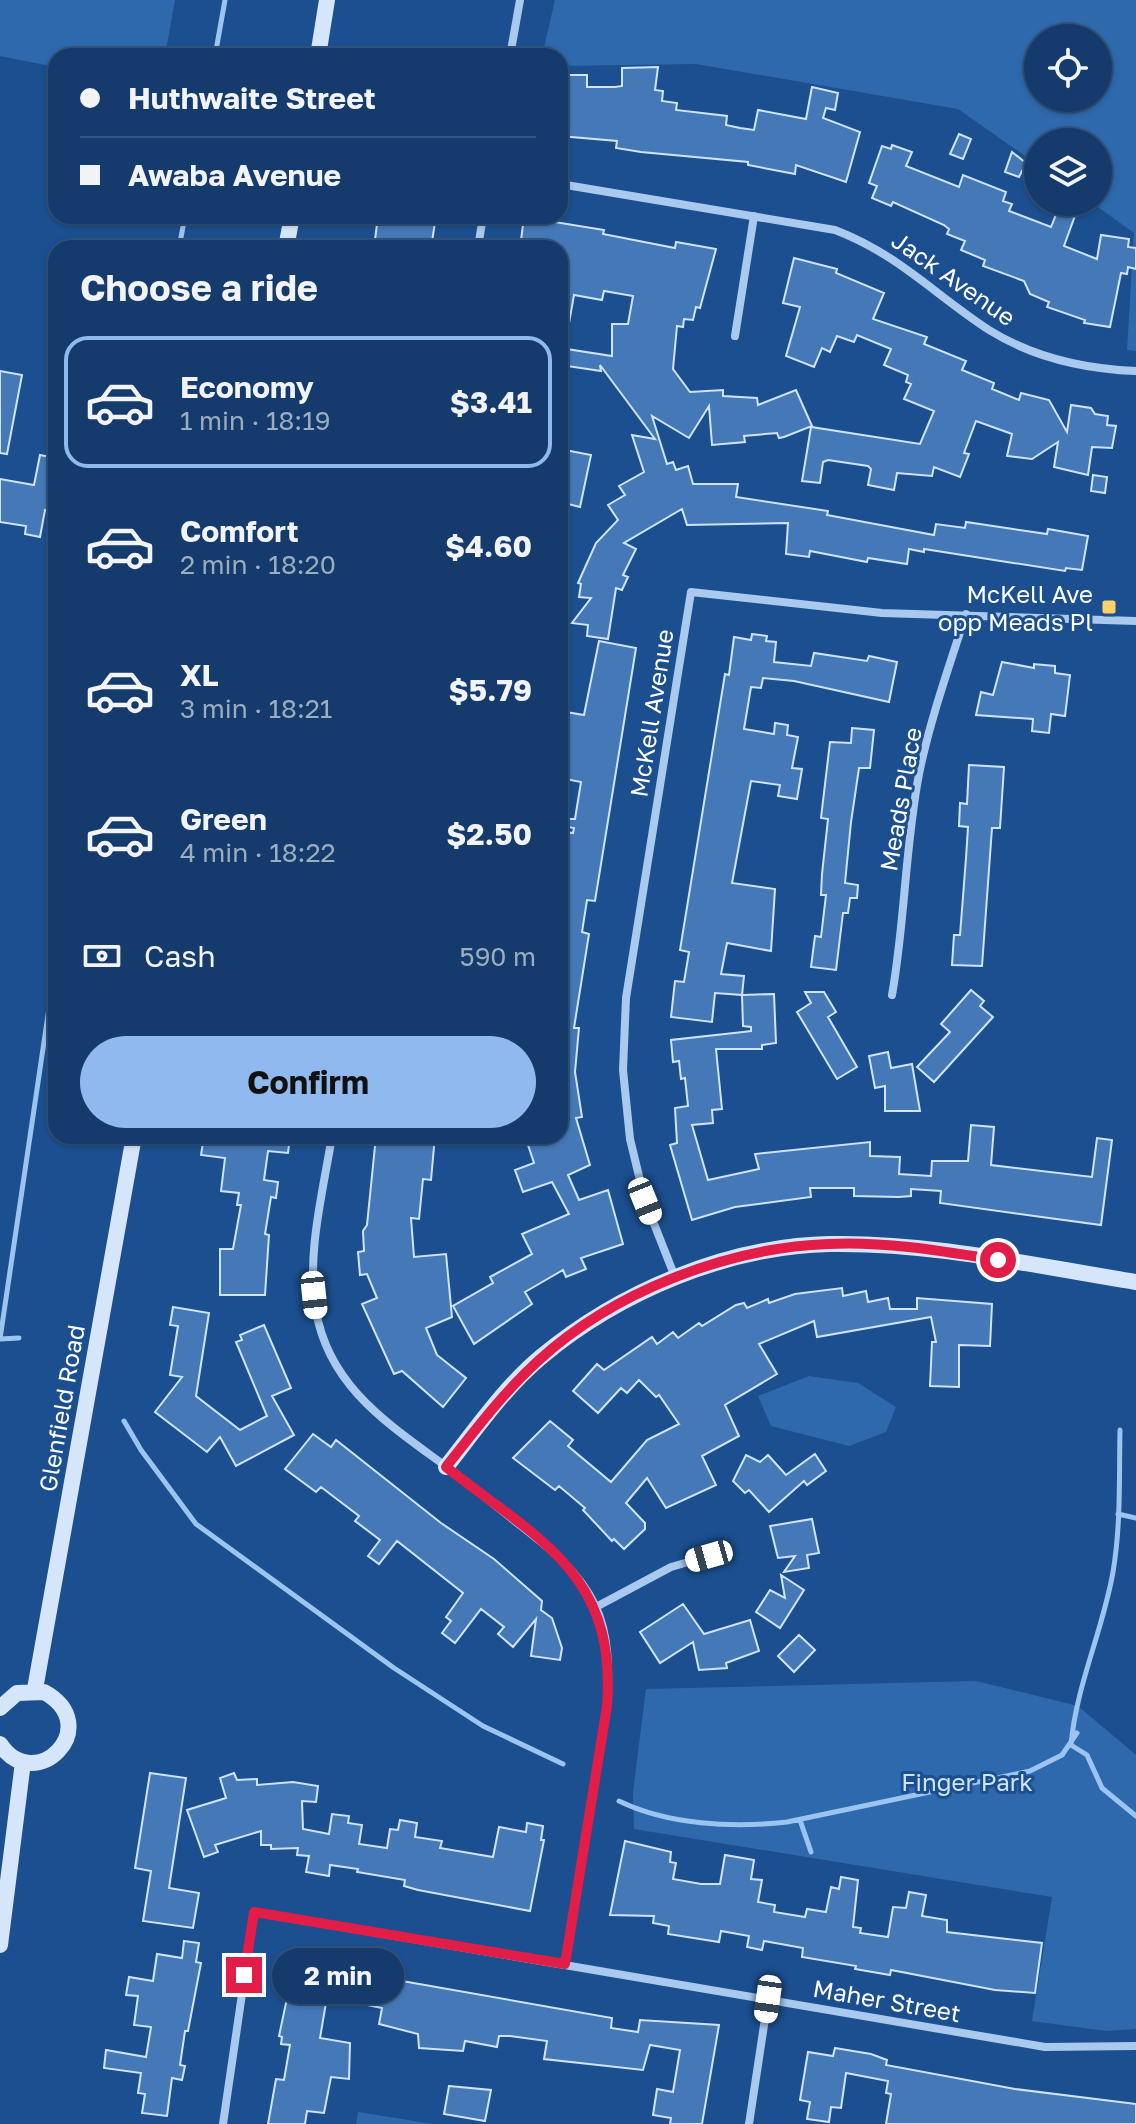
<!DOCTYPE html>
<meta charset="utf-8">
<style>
body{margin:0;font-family:"Golos Text",sans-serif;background:#214673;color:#f1f3f6;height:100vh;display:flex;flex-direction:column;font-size:30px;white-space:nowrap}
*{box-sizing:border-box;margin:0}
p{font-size:26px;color:#9dadc1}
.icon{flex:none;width:44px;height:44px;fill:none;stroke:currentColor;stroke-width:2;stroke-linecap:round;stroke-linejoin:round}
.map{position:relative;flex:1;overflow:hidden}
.drawer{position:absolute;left:48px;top:240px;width:520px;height:904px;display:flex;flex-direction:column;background:#143b6b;border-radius:24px;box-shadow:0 2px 6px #0004,0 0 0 2px #33557e}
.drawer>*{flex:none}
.banner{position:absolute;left:48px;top:48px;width:520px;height:176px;border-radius:24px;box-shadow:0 2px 6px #0004,0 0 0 2px #33557e;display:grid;align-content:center;height:176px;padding:0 32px;background:#143b6b}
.fabs{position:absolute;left:1024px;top:24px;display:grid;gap:16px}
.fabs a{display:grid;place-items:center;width:88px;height:88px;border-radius:50%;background:#143b6b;box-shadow:0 2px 6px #0004,0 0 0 2px #33557e;font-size:40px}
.end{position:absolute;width:36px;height:36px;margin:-18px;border:10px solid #e11d48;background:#fff;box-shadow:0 0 0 4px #fff}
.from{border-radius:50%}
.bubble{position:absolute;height:56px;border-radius:28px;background:#143b6b;box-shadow:0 2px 6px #0004,0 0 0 2px #33557e;font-size:26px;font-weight:700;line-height:56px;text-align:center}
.car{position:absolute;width:24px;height:48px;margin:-24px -12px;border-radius:10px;box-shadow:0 0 6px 2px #0007;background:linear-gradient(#fff 24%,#345 0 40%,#fff 0 76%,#345 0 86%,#fff 0)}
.banner b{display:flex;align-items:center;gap:28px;height:76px;font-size:30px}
.banner b+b{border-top:2px solid #33557e}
.banner i{width:20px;height:20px;background:#f1f3f6}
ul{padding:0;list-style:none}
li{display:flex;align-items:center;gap:24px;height:132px;margin:0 16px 12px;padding:0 16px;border:4px solid transparent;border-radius:24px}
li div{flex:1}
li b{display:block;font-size:30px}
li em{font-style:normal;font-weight:700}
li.current{border-color:#90b9f0}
li>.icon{width:72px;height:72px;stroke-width:1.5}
h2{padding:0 32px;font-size:36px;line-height:96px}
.pay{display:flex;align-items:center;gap:20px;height:88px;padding:0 32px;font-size:30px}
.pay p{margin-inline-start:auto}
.action{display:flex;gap:16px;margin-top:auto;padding:16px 32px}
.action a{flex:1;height:92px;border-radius:48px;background:#90b9f0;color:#111;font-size:32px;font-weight:700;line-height:92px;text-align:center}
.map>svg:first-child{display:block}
.green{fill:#2e69ad;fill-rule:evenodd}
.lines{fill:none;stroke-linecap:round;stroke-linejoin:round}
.stream{stroke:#9cc4f0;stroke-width:5}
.building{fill:#4478b7;stroke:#cfe3fa;stroke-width:2}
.street{stroke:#a9c9ee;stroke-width:8}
.secondary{stroke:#d6e6fa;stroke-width:16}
.route{stroke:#e11d48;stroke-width:10}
.poi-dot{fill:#ffd166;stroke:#1b4f8f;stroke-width:3}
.labels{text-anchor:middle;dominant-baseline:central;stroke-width:6;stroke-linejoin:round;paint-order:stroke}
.street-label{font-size:24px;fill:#fff;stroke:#1b4f8f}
.poi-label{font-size:24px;fill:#fff;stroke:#1b4f8f;text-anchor:end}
.park-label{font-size:24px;fill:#cfe3fa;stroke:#1b4f8f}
</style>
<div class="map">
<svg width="1136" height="2124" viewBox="0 0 1136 2124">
<rect width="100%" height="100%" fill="#1b4f8f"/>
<!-- green -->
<path class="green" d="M 0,0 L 175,0 L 165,56 L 56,56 L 56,67 L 0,56 Z
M 555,0 L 1136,0 L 1136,351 L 1127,350 L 1134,233 L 1091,202 L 1098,202 L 1098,142 L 1038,142 L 1038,165 L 958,109 L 696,64 L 560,66 L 560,56 L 542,56 ZM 1038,38 L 1098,38 L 1098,98 L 1038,98 Z
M 809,1376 L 858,1383 L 896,1407 L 886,1432 L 849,1446 L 771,1426 L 758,1396 Z
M 976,1681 L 1078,1706 L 1136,1755 L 1136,2029 L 1106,2031 L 1032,2021 L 1052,1897 L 634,1829 L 633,1792 L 646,1689 Z
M 358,2112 L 433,2124 L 356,2124 Z"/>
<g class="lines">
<!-- stream -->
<path class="stream" d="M 215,56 L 225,0
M 179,248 L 185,216
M 19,1338 L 0,1339 L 56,961
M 124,1421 L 141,1450 L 196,1524 L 394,1668 L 483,1726 L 563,1764
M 1120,1430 C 1119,1477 1121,1525 1113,1572 C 1103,1630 1076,1686 1071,1745 L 1087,1755 L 1102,1788 L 1136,1816
M 1118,1514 L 1136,1518
M 619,1801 C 668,1825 733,1828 787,1822 L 1030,1771 L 1062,1755 L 1077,1733
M 800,1820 L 811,1852"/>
</g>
<!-- building -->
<path class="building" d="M 658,67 L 655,90 L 663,91 L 662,101 L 677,103 L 676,110 L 727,116 L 726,125 L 740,128 L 754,130 L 758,110 L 806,119 L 812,87 L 838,93 L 835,110 L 826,108 L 823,118 L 860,132 L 846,182 L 796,165 L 795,174 L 748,165 L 748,162 L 641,152 L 616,148 L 617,141 L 560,136 L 560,75 L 587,75 L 587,87 L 615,87 L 622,86 L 622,68 Z
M 959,134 L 971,139 L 963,159 L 950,154 Z
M 892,145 L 912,152 L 906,166 L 959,187 L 963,175 L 1006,192 L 1003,201 L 1012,204 L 1009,211 L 1051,227 L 1061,202 L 1080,202 L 1064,246 L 1097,259 L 1101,235 L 1129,239 L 1128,247 L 1136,248 L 1136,269 L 1128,267 L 1127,274 L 1121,273 L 1110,327 L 1084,323 L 1085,320 L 1047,307 L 1049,302 L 1030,294 L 1024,281 L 983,266 L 985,260 L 961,250 L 965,241 L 947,234 L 949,229 L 944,225 L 893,202 L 891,206 L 872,198 L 877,186 L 869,183 L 882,146 L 891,149 Z
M 1012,152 L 1026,163 L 1019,177 L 1005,172 Z
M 378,216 L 436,216 L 431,248 L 375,240 Z
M 524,217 L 604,230 L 603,234 L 675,248 L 676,242 L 716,249 L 700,308 L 696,307 L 693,320 L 684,319 L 683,327 L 677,326 L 673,369 L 690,392 L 723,390 L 723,396 L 757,398 L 758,405 L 796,390 L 812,426 L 784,437 L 779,438 L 777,433 L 744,436 L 745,442 L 712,445 L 709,406 L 689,438 L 652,416 L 667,464 L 673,462 L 676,470 L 688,466 L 693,484 L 738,484 L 736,497 L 828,511 L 827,515 L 934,535 L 936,524 L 965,528 L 966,522 L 1047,534 L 1048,529 L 1088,536 L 1082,570 L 1066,568 L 1065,571 L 924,549 L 924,552 L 909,549 L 907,564 L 868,558 L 867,562 L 810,551 L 809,557 L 786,554 L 788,523 L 687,525 L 682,509 L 624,543 L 636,549 L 623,575 L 628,577 L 622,590 L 616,588 L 608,639 L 587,636 L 588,625 L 572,623 L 591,598 L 579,597 L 581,584 L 578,583 L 596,543 L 618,520 L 608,505 L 625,495 L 619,486 L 644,472 L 632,435 L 655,439 L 600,365 L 601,371 L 560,365 L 560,348 L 612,356 L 612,324 L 628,324 L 633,296 L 604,291 L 602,300 L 574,295 L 568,329 L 560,328 L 562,248 L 520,248 Z
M 794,258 L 837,269 L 836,273 L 884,293 L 873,319 L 927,337 L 924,344 L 966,361 L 962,370 L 994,383 L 992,389 L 1019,400 L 1021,393 L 1049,400 L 1067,432 L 1071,405 L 1091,408 L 1095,414 L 1108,416 L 1107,425 L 1116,426 L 1112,448 L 1092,447 L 1088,475 L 1054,467 L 1058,442 L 1032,459 L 1007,456 L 1012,434 L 976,421 L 964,453 L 969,454 L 960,477 L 934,467 L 932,476 L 897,473 L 894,490 L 868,485 L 871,469 L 868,466 L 828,460 L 823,462 L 820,483 L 802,481 L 811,427 L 920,444 L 934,411 L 904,399 L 911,384 L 906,382 L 908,375 L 884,365 L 891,349 L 857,335 L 854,342 L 837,336 L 830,352 L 822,348 L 814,367 L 786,356 L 800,307 L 783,303 Z
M 0,371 L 22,375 L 7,454 L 0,453 Z
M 560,449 L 591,455 L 580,507 L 560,502 Z
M 40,455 L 56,458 L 49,511 L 45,510 L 40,537 L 25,534 L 26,526 L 0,522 L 0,479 L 34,485 Z
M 1093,475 L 1107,477 L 1105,493 L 1091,491 Z
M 752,634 L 767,636 L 766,641 L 776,642 L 774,662 L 811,666 L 814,653 L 867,661 L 869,656 L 897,662 L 889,702 L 794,681 L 763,678 L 761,688 L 751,687 L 744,729 L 774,734 L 775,723 L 788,725 L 787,735 L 798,737 L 792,768 L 802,769 L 797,799 L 778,796 L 780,785 L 751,781 L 732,883 L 775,889 L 771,951 L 727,943 L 721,974 L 744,976 L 742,995 L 774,994 L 776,1043 L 762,1045 L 762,1049 L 716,1049 L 722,1109 L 712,1110 L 713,1123 L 692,1125 L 708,1180 L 759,1169 L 755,1154 L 870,1142 L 870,1156 L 900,1157 L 899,1174 L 931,1176 L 932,1161 L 968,1161 L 971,1125 L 994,1127 L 991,1165 L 1092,1177 L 1097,1138 L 1112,1140 L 1101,1225 L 940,1203 L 941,1191 L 911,1189 L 911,1196 L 899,1197 L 854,1196 L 854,1188 L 810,1188 L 811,1197 L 735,1207 L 692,1220 L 670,1145 L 677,1143 L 675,1108 L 688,1106 L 685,1078 L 681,1079 L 679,1061 L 673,1062 L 671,1040 L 743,1032 L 751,1031 L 751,1027 L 743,1026 L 742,995 L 715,993 L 712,1022 L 671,1017 L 675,981 L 684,982 L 689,952 L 680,950 L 725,674 L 729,675 L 734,637 L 751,640 Z
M 599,641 L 636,648 L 595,901 L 587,900 L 582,932 L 589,934 L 574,1028 L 579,1028 L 575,1072 L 582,1117 L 576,1118 L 590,1165 L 568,1175 L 579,1200 L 608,1190 L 623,1244 L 581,1258 L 586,1269 L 566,1277 L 563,1270 L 525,1292 L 532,1304 L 474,1344 L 453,1306 L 493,1283 L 490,1277 L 532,1254 L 522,1234 L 569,1214 L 552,1182 L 523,1192 L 515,1170 L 534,1163 L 528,1145 L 560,1136 L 560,831 L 573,833 L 574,828 L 567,827 L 568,819 L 575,819 L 581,782 L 560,778 L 560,711 L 584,715 Z
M 1002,662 L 1034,668 L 1034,664 L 1055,666 L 1055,673 L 1070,675 L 1065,716 L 1051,714 L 1049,733 L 1032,731 L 1033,719 L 976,715 L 981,692 L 993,695 Z
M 852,728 L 874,730 L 870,768 L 859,768 L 851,822 L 845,883 L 858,885 L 857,898 L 850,898 L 848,913 L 843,913 L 836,970 L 811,967 L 815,936 L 821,937 L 826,895 L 821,895 L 822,874 L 828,819 L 821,818 L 830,742 L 851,743 Z
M 969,765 L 1004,767 L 1000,828 L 992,828 L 982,966 L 952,965 L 954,935 L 960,935 L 966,858 L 968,827 L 959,826 L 960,803 L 967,804 Z
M 971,990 L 984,1001 L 980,1006 L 993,1017 L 934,1082 L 917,1067 L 950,1032 L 941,1024 Z
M 805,992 L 824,992 L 836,1012 L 828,1017 L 857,1067 L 837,1079 L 797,1012 L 811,1003 Z
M 888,1052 L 891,1068 L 912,1064 L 920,1111 L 885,1111 L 885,1086 L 875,1088 L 869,1056 Z
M 204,1136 L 290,1136 L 288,1153 L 268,1151 L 264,1180 L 278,1182 L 276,1198 L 271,1197 L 265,1234 L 269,1235 L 265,1295 L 220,1295 L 220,1249 L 233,1249 L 241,1205 L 237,1205 L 239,1193 L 221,1191 L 225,1158 L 201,1155 Z
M 376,1136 L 435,1136 L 431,1180 L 423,1179 L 419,1219 L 411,1218 L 414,1257 L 446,1254 L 452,1317 L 426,1328 L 437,1355 L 466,1378 L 443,1407 L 402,1371 L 394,1374 L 362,1304 L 377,1298 L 367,1274 L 360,1275 L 358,1252 L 364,1251 L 363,1231 L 367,1225 Z
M 842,1288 L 843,1296 L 866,1291 L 868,1302 L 888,1298 L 890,1309 L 917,1309 L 917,1298 L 992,1304 L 990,1346 L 959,1345 L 959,1387 L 930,1386 L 932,1342 L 936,1342 L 931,1317 L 817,1337 L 814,1321 L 759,1344 L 777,1374 L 725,1405 L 739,1436 L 702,1456 L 716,1485 L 666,1508 L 647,1478 L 626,1503 L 645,1523 L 645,1529 L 624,1549 L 614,1539 L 612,1541 L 583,1510 L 585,1508 L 559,1486 L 555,1490 L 513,1458 L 550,1421 L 573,1440 L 568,1446 L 611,1482 L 647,1440 L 679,1424 L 659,1395 L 656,1397 L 639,1380 L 627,1393 L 621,1388 L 598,1413 L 573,1391 L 597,1364 L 604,1370 L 652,1337 L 657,1344 L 673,1332 L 678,1338 L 699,1323 L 702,1326 L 736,1305 L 744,1303 L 747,1308 L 768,1299 L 769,1303 L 795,1294 Z
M 173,1307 L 209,1313 L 196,1396 L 240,1430 L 267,1416 L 236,1342 L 242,1340 L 240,1335 L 264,1325 L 291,1388 L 272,1396 L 294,1435 L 236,1466 L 220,1437 L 207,1452 L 155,1412 L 182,1377 L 170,1375 L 178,1326 L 170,1325 Z
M 313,1434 L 331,1447 L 336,1440 L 441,1523 L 494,1559 L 542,1601 L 541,1610 L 552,1618 L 562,1648 L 560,1660 L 531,1656 L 536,1619 L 513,1647 L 498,1634 L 504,1627 L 481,1609 L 455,1643 L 442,1633 L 451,1621 L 446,1617 L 463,1593 L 397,1541 L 379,1564 L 368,1556 L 380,1540 L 355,1521 L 359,1516 L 321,1487 L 316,1492 L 285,1469 Z
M 815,1454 L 826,1471 L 807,1485 L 804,1481 L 769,1512 L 749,1490 L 745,1493 L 733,1481 L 746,1455 L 760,1462 L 768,1455 L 786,1475 Z
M 812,1519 L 819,1553 L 807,1555 L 809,1568 L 784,1572 L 795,1556 L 778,1558 L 770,1526 Z
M 781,1575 L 804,1590 L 780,1628 L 756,1612 L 770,1590 L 785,1598 Z
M 683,1604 L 704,1634 L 750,1620 L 759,1651 L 726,1663 L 727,1668 L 699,1670 L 693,1642 L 660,1663 L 640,1632 Z
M 799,1635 L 815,1650 L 794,1672 L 778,1656 Z
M 150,1773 L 186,1778 L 169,1888 L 199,1893 L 193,1928 L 143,1921 L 151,1871 L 135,1868 Z
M 234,1773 L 237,1780 L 257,1779 L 257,1785 L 293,1782 L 318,1786 L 316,1802 L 302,1801 L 303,1829 L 329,1834 L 332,1814 L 349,1816 L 348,1823 L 362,1825 L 359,1844 L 387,1848 L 390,1829 L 398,1830 L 400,1820 L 417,1823 L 415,1837 L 442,1841 L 440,1848 L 493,1857 L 499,1827 L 526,1832 L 527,1823 L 543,1826 L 541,1840 L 544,1840 L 530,1911 L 418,1890 L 404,1886 L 405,1880 L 357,1872 L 358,1869 L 330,1865 L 329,1876 L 306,1872 L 309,1856 L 297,1855 L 298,1848 L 271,1849 L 271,1845 L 261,1845 L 261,1831 L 215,1845 L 218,1852 L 204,1857 L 187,1810 L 226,1798 L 220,1778 Z
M 625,1841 L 671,1852 L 670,1862 L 676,1863 L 673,1879 L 701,1884 L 720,1884 L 725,1855 L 754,1860 L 751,1879 L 762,1880 L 758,1902 L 775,1905 L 774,1912 L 805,1917 L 807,1909 L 826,1912 L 831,1887 L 839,1889 L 841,1877 L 858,1880 L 853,1927 L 861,1928 L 860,1933 L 888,1937 L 893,1907 L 906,1908 L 909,1892 L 926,1895 L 922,1916 L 947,1920 L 947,1932 L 1042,1943 L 1035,1993 L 995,1990 L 891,1970 L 890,1975 L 855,1969 L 856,1966 L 802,1957 L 803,1948 L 764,1941 L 762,1950 L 747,1947 L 749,1936 L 721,1931 L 719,1942 L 668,1934 L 669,1926 L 653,1923 L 654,1916 L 610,1915 Z
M 184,1941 L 199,1943 L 196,1962 L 201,1963 L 188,2031 L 185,2031 L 180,2065 L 185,2066 L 182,2080 L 172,2078 L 167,2116 L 142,2113 L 145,2094 L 138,2093 L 141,2073 L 104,2068 L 106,2050 L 146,2057 L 151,2027 L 134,2025 L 138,1996 L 126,1995 L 129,1977 L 153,1981 L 157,1954 L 182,1958 Z
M 317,1966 L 612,2018 L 611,2028 L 638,2032 L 640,2020 L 719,2025 L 702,2124 L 670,2124 L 671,2118 L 653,2115 L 657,2089 L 673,2092 L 680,2050 L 650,2045 L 643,2070 L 544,2059 L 547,2041 L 510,2036 L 499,2036 L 497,2047 L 465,2041 L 463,2051 L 419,2048 L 418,2034 L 379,2024 L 382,2008 L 367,2005 L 368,1998 L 328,1991 L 320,2038 L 350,2043 L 349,2079 L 331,2077 L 324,2113 L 307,2111 L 305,2124 L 268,2124 L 276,2079 L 284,2080 L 290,2045 L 281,2044 L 282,2037 L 279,2036 L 293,1970 L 316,1973 Z
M 835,2048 L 871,2054 L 887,2060 L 886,2065 L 1015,2089 L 1136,2104 L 1136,2124 L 886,2124 L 891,2094 L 886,2093 L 888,2081 L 846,2073 L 841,2108 L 831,2107 L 829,2122 L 807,2119 L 810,2102 L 800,2100 L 808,2052 L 833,2056 Z
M 449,2086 L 491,2090 L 485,2121 L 444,2114 Z"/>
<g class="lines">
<!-- street -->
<path class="street" d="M 510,56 L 520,0
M 560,184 L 835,230 C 898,254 935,295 989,330 C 1034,358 1084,369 1136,371
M 478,248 L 483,216
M 735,336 L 754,216
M 892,995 C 905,922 905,847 919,774 C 930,720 949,667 966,614
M 332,1136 C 323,1192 306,1255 316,1311 C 329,1386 387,1423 444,1465 C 470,1485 495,1505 521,1526 C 549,1548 579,1571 595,1605 C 610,1636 609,1673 607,1706 L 565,1964
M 675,1277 L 645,1201 L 630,1139 L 623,1070 L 626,998 L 691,592 L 882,613 L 1136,621
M 596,1607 L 671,1567 L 709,1556
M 223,2124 L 254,1912 L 1045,2047 L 1136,2046
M 749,2124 L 768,1999"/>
<!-- secondary -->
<path class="secondary" d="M 318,56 L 327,0
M 286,248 L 292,216
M 446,1467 C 476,1429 504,1388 541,1357 C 619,1292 727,1246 830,1244 C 932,1242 1035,1266 1136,1282
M 35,1689 L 134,1136
M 0,1708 L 17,1693 L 44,1692 C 106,1726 35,1797 0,1744
M 0,1945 L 23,1762"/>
</g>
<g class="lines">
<!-- route -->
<path class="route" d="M 244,1975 L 254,1912 L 565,1964 L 607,1706 C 617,1573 539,1540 446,1467 C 475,1430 503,1393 538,1361 C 613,1292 726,1248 828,1244 C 884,1241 942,1251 998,1260"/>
</g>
<!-- markers -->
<rect class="poi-dot" x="1101" y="599" width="16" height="16" rx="4"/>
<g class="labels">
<!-- street labels -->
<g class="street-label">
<text transform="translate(954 278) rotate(35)">Jack Avenue</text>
<text transform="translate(651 713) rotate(-81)">McKell Avenue</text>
<text transform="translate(900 799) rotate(-80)">Meads Place</text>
<text transform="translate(61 1408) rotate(-80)">Glenfield Road</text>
<text transform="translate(887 2000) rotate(10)">Maher Street</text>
</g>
<!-- poi labels -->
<g class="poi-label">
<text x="1093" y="593">McKell Ave<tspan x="1093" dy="28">opp Meads Pl</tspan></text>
</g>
<!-- park labels -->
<g class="park-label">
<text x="967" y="1781">Finger Park</text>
</g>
</g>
</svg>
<div class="fabs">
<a><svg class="icon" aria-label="locate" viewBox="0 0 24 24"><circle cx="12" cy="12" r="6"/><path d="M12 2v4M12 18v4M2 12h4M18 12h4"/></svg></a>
<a><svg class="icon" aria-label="layers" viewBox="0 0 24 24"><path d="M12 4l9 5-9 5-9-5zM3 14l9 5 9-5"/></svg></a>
</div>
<i class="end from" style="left:998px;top:1260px"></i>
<i class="end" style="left:244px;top:1975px"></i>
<div class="bubble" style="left:272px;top:1948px;width:132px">2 min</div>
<i class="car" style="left:645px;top:1201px;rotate:158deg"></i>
<i class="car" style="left:314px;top:1295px;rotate:174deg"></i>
<i class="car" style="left:709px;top:1556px;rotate:254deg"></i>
<i class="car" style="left:768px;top:1999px;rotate:188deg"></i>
<div class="banner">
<b><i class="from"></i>Huthwaite Street</b>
<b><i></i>Awaba Avenue</b>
</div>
<section class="drawer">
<h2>Choose a ride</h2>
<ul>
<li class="current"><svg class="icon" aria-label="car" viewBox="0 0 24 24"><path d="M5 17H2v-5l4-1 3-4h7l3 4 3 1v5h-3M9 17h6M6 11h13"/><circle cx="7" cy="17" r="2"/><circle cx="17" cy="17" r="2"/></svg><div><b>Economy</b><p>1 min · 18:19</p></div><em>$3.41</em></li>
<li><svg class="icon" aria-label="car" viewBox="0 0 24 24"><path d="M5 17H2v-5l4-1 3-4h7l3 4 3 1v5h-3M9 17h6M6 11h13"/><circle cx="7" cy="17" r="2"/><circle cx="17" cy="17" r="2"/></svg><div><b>Comfort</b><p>2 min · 18:20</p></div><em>$4.60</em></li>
<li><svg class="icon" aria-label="car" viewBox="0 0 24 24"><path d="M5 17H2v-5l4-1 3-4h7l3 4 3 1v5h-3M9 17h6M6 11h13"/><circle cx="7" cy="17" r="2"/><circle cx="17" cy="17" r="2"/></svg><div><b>XL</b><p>3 min · 18:21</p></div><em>$5.79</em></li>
<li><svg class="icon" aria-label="car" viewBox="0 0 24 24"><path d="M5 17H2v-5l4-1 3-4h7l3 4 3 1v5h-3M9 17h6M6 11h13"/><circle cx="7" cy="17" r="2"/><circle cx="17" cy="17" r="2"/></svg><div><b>Green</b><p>4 min · 18:22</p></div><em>$2.50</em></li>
</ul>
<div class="pay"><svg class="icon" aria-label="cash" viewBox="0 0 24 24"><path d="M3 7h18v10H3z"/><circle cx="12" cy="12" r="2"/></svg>Cash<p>590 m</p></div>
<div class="action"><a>Confirm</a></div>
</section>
</div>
